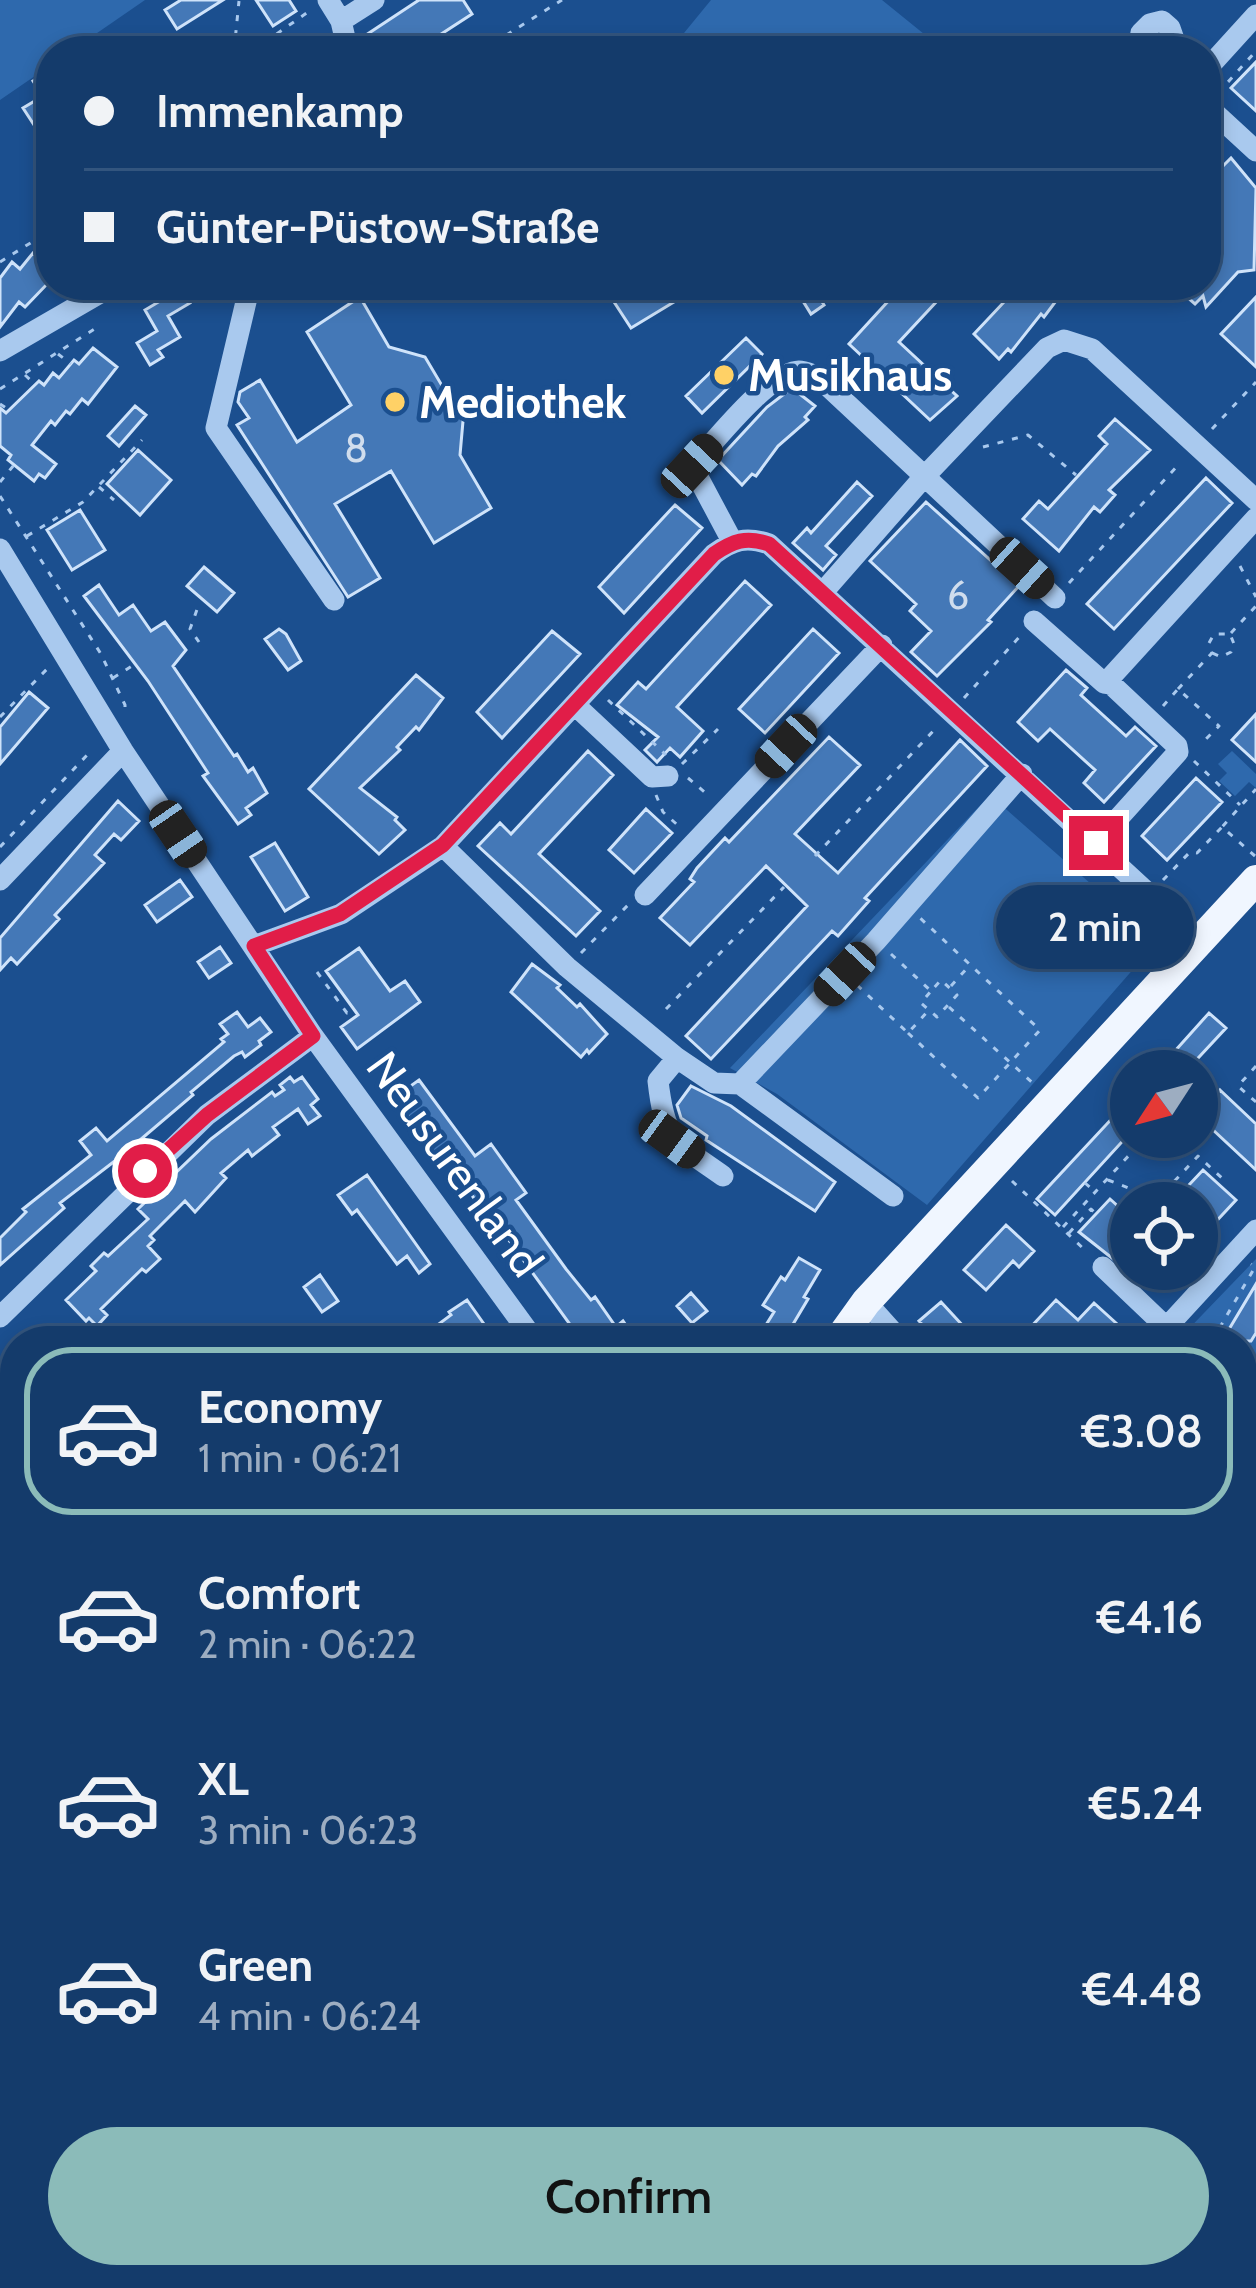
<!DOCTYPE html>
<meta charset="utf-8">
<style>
body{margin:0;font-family:Cabin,sans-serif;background:#1d4271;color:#f1f3f6;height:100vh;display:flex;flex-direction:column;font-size:45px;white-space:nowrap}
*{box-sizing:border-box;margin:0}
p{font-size:39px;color:#9dadc1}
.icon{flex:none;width:66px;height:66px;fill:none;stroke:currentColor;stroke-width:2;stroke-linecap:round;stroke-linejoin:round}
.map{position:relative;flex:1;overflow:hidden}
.details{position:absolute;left:0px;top:1326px;width:1257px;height:963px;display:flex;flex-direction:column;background:#143b6b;border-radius:48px 48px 0 0;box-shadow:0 6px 18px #0003,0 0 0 3px #33557e}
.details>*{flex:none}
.top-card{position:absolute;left:36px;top:36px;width:1185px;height:264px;border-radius:48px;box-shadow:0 6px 18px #0003,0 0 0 3px #33557e;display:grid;align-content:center;height:264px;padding:0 48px;background:#143b6b}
.needle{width:78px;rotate:234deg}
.controls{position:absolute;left:1110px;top:1050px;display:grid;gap:24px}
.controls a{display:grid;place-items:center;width:108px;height:108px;border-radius:50%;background:#143b6b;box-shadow:0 6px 18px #0003,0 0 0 3px #33557e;font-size:60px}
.end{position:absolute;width:54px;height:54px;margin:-27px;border:15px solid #e11d48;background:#fff;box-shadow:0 0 0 6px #fff}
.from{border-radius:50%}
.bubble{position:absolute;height:84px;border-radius:42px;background:#143b6b;box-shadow:0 6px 18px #0003,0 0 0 3px #33557e;font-size:39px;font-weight:600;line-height:84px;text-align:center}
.car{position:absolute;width:36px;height:72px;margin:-36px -18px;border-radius:15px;box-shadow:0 0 9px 3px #0007;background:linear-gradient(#222 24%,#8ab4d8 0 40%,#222 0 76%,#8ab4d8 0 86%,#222 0)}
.top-card b{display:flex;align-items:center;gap:42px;height:114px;font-size:45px}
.top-card b+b{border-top:3px solid #33557e}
.top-card i{width:30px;height:30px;background:#f1f3f6}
ul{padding:21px 0 0;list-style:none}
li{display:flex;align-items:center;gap:36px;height:168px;margin:0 24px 18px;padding:0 24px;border:6px solid transparent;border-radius:48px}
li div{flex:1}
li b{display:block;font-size:45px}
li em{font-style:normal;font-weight:600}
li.active{border-color:#8bbbb9}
li>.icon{width:108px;height:108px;stroke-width:1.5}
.button{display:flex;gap:24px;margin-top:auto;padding:24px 48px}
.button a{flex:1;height:138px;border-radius:72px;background:#8bbbb9;color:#111;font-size:48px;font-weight:600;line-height:138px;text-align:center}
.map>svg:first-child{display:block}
.green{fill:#2e69ad}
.building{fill:#4478b7;stroke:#cfe3fa;stroke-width:3}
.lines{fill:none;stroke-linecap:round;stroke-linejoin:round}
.path{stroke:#a9c9ee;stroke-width:3;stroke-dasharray:6 9;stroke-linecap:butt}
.minor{stroke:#a9c9ee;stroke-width:21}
.major{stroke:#f0f6ff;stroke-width:30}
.route{stroke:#e11d48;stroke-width:15}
.poi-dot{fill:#ffd166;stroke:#1b4f8f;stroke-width:4.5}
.labels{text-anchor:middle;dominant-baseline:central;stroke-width:9;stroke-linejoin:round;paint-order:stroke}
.number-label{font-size:39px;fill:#d0dded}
.poi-label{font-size:45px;font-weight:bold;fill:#fff;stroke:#1b4f8f;text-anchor:start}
.street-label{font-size:45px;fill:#fff;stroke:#1b4f8f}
</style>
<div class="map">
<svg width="1256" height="2288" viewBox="0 0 1256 2288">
<rect width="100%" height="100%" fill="#1b4f8f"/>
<!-- green -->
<path class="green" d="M 0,0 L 145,0 L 71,51 L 51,51 L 51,65 L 0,100 Z
M 711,0 L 882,0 L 945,51 L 684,51 L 675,44 Z
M 1232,751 L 1256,774 L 1256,788 L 1249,782 L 1235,796 L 1219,781 L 1227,773 L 1218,764 Z
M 990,795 L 1157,942 L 927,1205 L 777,1094 L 730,1068 Z
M 1256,1259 L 1256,1553 L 1242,1569 L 1242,1341 L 1177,1341 Z
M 0,1473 L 15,1488 L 15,1615 L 0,1601 Z
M 1242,2226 L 1256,2240 L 1256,2288 L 1054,2288 L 1068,2274 L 1242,2274 Z"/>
<!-- building -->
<path class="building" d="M 181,0 L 223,0 L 177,29 L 165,10 Z
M 256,0 L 289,0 L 296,11 L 273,26 Z
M 419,0 L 463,0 L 472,14 L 415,51 L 372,51 L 363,37 Z
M 1256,62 L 1256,111 L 1231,88 Z
M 51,70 L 51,151 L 23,108 L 43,96 L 33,81 Z
M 1231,158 L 1256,188 L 1254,270 L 1238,272 L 1206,307 L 1203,296 L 1195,304 L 1173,285 L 1206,285 L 1206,170 L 1215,159 L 1223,166 Z
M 33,253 L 51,267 L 51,280 L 25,307 L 19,302 L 0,327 L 0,278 L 12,262 L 20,269 Z
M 603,285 L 702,285 L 631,328 Z
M 793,285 L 812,285 L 824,305 L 811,314 Z
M 903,285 L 952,285 L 899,342 L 957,396 L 930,420 L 849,344 Z
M 1020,285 L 1068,285 L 1044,317 L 1041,314 L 1011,352 L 1008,349 L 999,359 L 974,334 Z
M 182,288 L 190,303 L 168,316 L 180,337 L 158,350 L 163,357 L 150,365 L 137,343 L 157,331 L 145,310 Z
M 360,297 L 389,347 L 425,357 L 463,421 L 460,455 L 491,508 L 434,543 L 391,471 L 335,504 L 380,578 L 348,597 L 237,425 L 249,418 L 238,402 L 240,392 L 260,380 L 297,442 L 351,405 L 307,332 Z
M 1256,297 L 1256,367 L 1221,334 Z
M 746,338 L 762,354 L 702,413 L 686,396 Z
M 93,348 L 117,367 L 88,404 L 82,399 L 70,414 L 66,411 L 55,425 L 51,421 L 32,445 L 56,464 L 45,478 L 39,474 L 34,481 L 8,460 L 11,455 L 0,446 L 0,408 L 6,413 L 39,381 L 44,385 L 53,373 L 59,378 L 74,360 L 79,364 Z
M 792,388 L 815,406 L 805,417 L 808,420 L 778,446 L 756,476 L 752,474 L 742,485 L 718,460 L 767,407 Z
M 135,406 L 146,415 L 119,446 L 108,436 Z
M 1115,419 L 1150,450 L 1109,490 L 1115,495 L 1100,512 L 1094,507 L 1059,551 L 1023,519 L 1039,501 L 1048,509 L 1107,444 L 1099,436 Z
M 138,450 L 171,480 L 140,515 L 107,484 Z
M 1206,478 L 1232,503 L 1114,629 L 1087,604 Z
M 857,482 L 872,496 L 826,546 L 836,555 L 823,570 L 793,543 L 807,528 L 811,533 Z
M 926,502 L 1019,586 L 988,620 L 991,622 L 937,676 L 911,652 L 931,631 L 910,611 L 916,604 L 870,561 Z
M 675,505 L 702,528 L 624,613 L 599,587 Z
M 80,510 L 105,550 L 72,570 L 47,530 Z
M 204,567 L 234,593 L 217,612 L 187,586 Z
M 745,581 L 771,605 L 677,707 L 703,731 L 680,757 L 670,748 L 657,762 L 645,750 L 658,737 L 617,705 L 638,682 L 646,689 Z
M 99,585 L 119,615 L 133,605 L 151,631 L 165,622 L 186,650 L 173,666 L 234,756 L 237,754 L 248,772 L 253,768 L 267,793 L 246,808 L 251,815 L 238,824 L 203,776 L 208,773 L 148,681 L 84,596 Z
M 279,629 L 286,634 L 301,661 L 288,670 L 265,639 Z
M 813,629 L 839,653 L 765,733 L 739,709 Z
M 552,631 L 580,654 L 502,738 L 477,712 Z
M 1066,670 L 1087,688 L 1081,695 L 1126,736 L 1135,727 L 1156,746 L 1104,802 L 1084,783 L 1095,770 L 1050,729 L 1038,741 L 1018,722 Z
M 416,675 L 443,698 L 419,730 L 416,727 L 397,747 L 400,750 L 360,788 L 397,817 L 395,820 L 405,830 L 379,854 L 309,789 Z
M 29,692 L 48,708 L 0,764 L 0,727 Z
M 1256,714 L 1256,762 L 1232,740 Z
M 829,737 L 860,765 L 795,834 L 838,873 L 960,740 L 987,766 L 865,898 L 869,901 L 838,936 L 832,931 L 711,1059 L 686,1036 L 807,906 L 766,866 L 690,945 L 660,918 L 694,882 L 690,879 L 697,868 L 725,838 L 729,842 Z
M 588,751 L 613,775 L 539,854 L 600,911 L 576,936 L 478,846 L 500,823 L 511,834 Z
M 1196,778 L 1222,802 L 1167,860 L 1142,836 Z
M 118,801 L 139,821 L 121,840 L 114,834 L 95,855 L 104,863 L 55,915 L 59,919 L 17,964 L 11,958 L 0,970 L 0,938 Z
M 646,809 L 672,833 L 634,873 L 609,850 Z
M 275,843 L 308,897 L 285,911 L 251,857 Z
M 180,880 L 192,897 L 157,922 L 145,905 Z
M 220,947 L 231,963 L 209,978 L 198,962 Z
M 359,948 L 390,991 L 405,981 L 420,1002 L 357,1049 L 341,1027 L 358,1015 L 326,971 Z
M 532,964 L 560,985 L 557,988 L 577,1007 L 580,1004 L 607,1034 L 589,1053 L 587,1050 L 581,1057 L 511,992 Z
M 237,1012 L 248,1027 L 260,1018 L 271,1032 L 259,1041 L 261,1045 L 245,1057 L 242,1052 L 234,1056 L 191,1092 L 193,1095 L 120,1157 L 60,1203 L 64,1208 L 0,1265 L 0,1238 L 26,1212 L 23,1209 L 91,1155 L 80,1141 L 96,1128 L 107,1141 L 224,1042 L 221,1039 L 228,1034 L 220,1024 Z
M 1209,1013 L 1226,1028 L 1186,1071 L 1157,1071 Z
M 290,1077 L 294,1082 L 302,1077 L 318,1099 L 311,1105 L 320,1116 L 308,1124 L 298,1109 L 273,1127 L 279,1135 L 252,1156 L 248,1150 L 221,1173 L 226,1178 L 195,1212 L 185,1201 L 150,1236 L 154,1240 L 148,1246 L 160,1259 L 146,1272 L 142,1269 L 101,1309 L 107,1315 L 97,1326 L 89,1318 L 86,1321 L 66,1300 L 96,1271 L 91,1266 L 104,1253 L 108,1256 L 148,1219 L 138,1209 L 211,1139 L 272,1092 L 275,1096 L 284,1090 L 280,1085 Z
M 419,1080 L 475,1156 L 491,1144 L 526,1193 L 516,1200 L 566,1269 L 591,1300 L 595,1297 L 616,1327 L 623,1321 L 637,1341 L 582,1341 L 492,1217 L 489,1219 L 447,1161 L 442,1164 L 395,1097 Z
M 691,1086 L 731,1106 L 835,1182 L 815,1211 L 706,1140 L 707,1136 L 681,1118 L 677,1105 Z
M 1220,1090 L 1256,1124 L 1256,1170 L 1197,1115 Z
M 1118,1112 L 1131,1124 L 1131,1132 L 1055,1215 L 1037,1199 Z
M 1203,1170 L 1236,1200 L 1197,1242 L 1197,1203 L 1172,1203 Z
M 367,1175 L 430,1264 L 419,1273 L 407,1256 L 397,1264 L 357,1210 L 352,1214 L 338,1195 Z
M 1110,1199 L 1131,1218 L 1131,1273 L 1079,1232 Z
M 1006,1225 L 1034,1251 L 1019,1267 L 1013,1261 L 986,1290 L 964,1270 Z
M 799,1258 L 820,1270 L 804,1297 L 808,1299 L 783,1341 L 756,1341 L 774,1312 L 763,1305 L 781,1277 L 785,1280 Z
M 320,1275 L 338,1301 L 322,1312 L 304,1287 Z
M 1256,1284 L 1256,1333 L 1251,1341 L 1222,1341 Z
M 691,1293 L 707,1311 L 692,1323 L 677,1306 Z
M 467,1300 L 496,1341 L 416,1341 L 451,1315 L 449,1312 Z
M 1056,1300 L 1078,1320 L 1094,1303 L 1116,1323 L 1099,1341 L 1042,1341 L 1029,1329 Z
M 941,1302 L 977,1341 L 937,1341 L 919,1321 Z
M 0,1392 L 15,1407 L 15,1441 L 0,1427 Z
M 1256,1811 L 1256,1865 L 1242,1887 L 1242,1833 Z
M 15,1918 L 15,1963 L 0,1979 L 0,1933 Z
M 15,2203 L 15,2244 L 0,2259 L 0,2218 Z
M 470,2274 L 526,2274 L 539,2288 L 483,2288 Z"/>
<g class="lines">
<!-- path -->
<path class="path" d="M 137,51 L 154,39 L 175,51
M 234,51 L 239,1
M 252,51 L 311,10
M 481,51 L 562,0
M 1218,93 L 1256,51
M 0,262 L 40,237
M 58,354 L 71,364
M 25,375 L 36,385
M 0,389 L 96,328
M 0,404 L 9,410
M 1212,429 L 1256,382
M 983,447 L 1028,435 L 1076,475
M 0,482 L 14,465
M 99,487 L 114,500
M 0,496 L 101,654 L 125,705 L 125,714
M 27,536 L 83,502 L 142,440
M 1240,566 L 1256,597
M 1069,583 L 1181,462
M 1231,633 L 1256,606
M 199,642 L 190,629 L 199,604
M 113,678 L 132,666
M 1178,689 L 1212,653 L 1209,643 L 1214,634 L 1230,634 L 1234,644 L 1231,652 L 1221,657 L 1212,653
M 964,698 L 1022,634
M 608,700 L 666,755
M 1163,706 L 1178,689 L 1219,726 L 1200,745
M 0,717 L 49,667
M 1194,761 L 1240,805
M 682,764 L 718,729
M 688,778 L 708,795
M 656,795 L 663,812 L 682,829
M 0,847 L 89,753
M 815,856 L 937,727
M 1255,856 L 1222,827 L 1256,789
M 1163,880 L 1190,852 L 1197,853 L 1222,827
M 581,953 L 629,904
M 891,954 L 931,991 L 941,980 L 957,995 L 937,1017 L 921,1003 L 931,991
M 317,972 L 347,1013 L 354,1009
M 857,985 L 908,1033 L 928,1011
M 951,986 L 969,966
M 949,1007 L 1035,1085
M 666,1009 L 784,887
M 908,1033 L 978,1098 L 1040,1030 L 919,917
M 1256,1066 L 1238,1086 L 1256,1102
M 1108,1180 L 1131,1189 L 1143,1203
M 1012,1181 L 1088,1253
M 1085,1183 L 1094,1191
M 1154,1203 L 1198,1156 L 1223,1179
M 1063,1227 L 1144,1139
M 1069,1233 L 1091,1209 L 1096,1214
M 1212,1341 L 1255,1267 L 1251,1264
M 1242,1393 L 1256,1406
M 1242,1458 L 1256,1443
M 0,1503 L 15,1518
M 1242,1809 L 1256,1786
M 1242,1980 L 1256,1989
M 1149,2274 L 1191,2288
M 1087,2288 L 1124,2274"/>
<!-- minor -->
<path class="minor" d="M 328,0 L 341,21 L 348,51
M 341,21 L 374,0
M 1149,51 L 1141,33 L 1150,24 L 1162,21 L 1170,28 L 1178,51
M 1206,70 L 1256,15
M 1206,105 L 1256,151
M 250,285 L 216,428 L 334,600
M 0,351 L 114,285
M 732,541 L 692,466 C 713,444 768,372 799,371 C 804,371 811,374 817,376 L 1055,598
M 0,549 L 123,751 L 313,1036 L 535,1341
M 823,592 L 923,478 L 1047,348 L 1064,340 L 1092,349 L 1256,500
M 1034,621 L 1104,683 L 1111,684
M 576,706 L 652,777 L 668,776
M 1096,843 L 1178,752 L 1177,746 L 1111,684 L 1110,678 L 1256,518
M 443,846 L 567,967 L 677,1058 L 714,1083 L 740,1084 L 893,1196
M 0,880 L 123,751
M 645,895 L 882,645
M 254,946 L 341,914 L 443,846 L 714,554 C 733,540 746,536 769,544 L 1201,942
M 677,1058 L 658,1081 C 665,1142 675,1142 723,1176
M 740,1084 L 876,941 L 1022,774
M 1103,1267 L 1166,1327
M 866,1302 L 901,1341
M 0,1317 L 207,1115 L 313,1036
M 1154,1341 L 1256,1230
M 0,1460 L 15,1475
M 0,1620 L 15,1635
M 1242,1706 L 1256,1722
M 0,1881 L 15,1866
M 1242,1954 L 1256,1963
M 437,2274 L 450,2288
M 0,2285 L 15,2270
M 601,2288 L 613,2274"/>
<!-- major -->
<path class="major" d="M 838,1341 L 866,1302 L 1256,880
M 38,2288 L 52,2274"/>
</g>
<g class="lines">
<!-- route -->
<path class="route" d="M 145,1171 L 207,1115 L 313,1036 L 254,946 L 340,914 L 443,845 L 714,554 C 733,541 746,536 769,544 L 1096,843"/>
</g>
<!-- markers -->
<g class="poi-dot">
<circle cx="724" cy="375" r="12"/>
<circle cx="395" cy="402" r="12"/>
</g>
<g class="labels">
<!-- number labels -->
<g class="number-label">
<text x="356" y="448">8</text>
<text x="958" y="595">6</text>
</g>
<!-- poi labels -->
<g class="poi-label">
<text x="748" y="375">Musikhaus</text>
<text x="419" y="402">Mediothek</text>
</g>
<!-- street labels -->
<g class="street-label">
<text transform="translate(455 1164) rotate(54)">Neusurenland</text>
</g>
</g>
</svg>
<div class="controls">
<a><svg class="needle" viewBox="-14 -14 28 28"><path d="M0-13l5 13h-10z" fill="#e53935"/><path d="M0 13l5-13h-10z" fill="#9dadc1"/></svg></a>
<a><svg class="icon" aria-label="locate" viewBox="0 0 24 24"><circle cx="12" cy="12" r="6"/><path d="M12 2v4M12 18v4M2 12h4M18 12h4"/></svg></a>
</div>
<i class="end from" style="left:145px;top:1171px"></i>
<i class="end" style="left:1096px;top:843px"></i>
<div class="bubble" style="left:996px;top:885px;width:198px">2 min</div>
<i class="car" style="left:692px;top:466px;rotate:43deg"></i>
<i class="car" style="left:1022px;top:568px;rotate:132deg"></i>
<i class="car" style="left:786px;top:746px;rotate:223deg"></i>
<i class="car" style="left:178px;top:834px;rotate:146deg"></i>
<i class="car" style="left:845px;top:974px;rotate:223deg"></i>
<i class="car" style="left:672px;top:1139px;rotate:126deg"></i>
<div class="top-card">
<b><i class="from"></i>Immenkamp</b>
<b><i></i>Günter-Püstow-Straße</b>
</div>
<section class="details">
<ul>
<li class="active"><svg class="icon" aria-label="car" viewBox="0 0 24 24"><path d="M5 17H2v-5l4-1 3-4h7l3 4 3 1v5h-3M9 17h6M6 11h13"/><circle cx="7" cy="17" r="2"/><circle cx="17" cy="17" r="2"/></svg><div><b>Economy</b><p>1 min · 06:21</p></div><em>€3.08</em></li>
<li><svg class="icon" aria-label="car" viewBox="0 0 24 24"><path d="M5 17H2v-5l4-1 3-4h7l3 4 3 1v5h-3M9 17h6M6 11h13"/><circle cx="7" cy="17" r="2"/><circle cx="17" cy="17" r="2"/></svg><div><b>Comfort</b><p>2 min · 06:22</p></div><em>€4.16</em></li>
<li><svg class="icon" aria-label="car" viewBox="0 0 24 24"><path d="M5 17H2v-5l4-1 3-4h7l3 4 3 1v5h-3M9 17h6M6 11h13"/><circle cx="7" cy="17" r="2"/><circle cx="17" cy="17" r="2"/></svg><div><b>XL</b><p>3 min · 06:23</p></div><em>€5.24</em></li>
<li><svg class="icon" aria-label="car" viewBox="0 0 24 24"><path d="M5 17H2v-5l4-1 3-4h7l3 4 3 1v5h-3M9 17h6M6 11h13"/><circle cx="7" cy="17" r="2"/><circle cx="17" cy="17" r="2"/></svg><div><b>Green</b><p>4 min · 06:24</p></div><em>€4.48</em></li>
</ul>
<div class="button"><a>Confirm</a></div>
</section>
</div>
